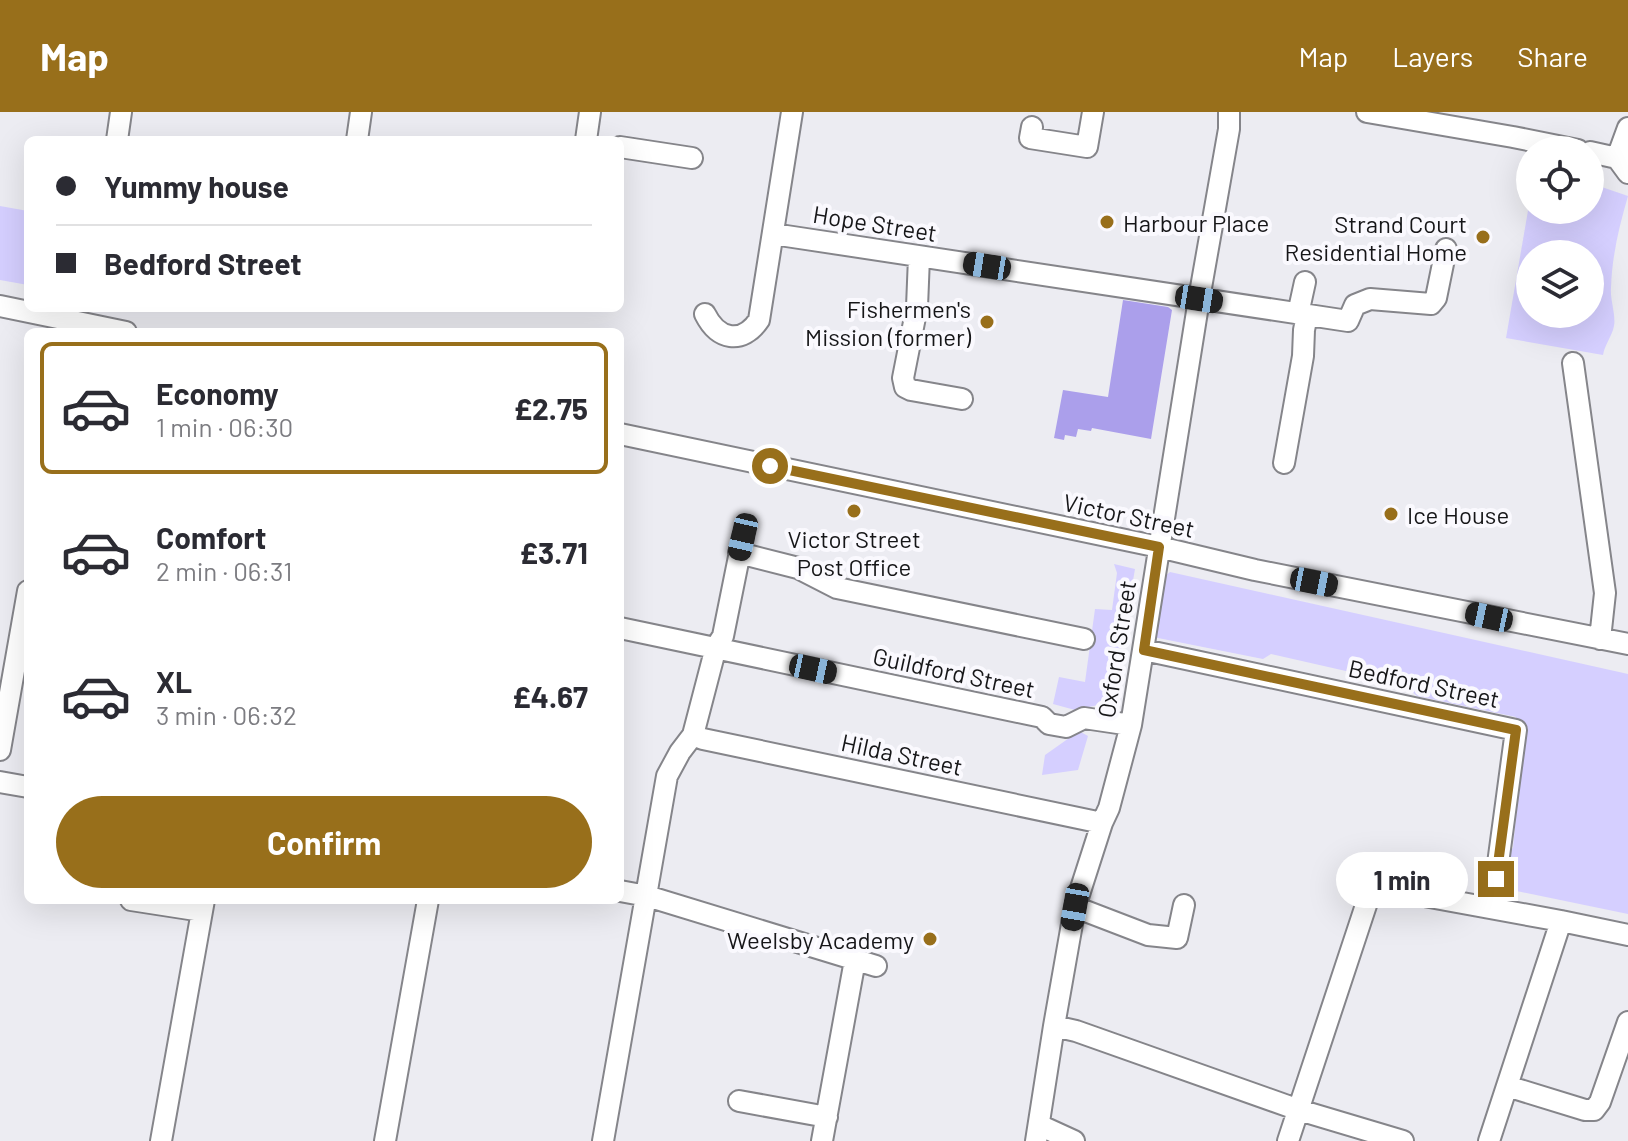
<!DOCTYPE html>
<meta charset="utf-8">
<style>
body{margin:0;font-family:Barlow,sans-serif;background:#f7f7f7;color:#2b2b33;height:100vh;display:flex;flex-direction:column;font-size:30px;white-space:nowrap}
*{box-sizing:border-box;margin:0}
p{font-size:26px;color:#7c7c81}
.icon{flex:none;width:44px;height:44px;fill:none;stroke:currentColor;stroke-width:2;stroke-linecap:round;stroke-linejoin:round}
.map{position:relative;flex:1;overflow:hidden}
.drawer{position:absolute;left:24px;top:216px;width:600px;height:576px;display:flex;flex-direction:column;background:#fff;border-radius:12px;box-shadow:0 8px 32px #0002}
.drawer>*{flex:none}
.guide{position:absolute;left:24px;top:24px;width:600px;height:176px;border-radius:12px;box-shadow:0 8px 32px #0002;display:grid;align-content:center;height:176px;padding:0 32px;background:#fff}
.buttons{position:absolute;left:1516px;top:24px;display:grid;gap:16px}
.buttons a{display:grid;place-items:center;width:88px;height:88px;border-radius:50%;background:#fff;box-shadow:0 8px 32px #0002;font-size:40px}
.end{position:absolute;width:36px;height:36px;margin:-18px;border:10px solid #986f1b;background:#fff;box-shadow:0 0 0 4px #fff}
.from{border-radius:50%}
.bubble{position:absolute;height:56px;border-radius:28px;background:#fff;box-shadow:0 8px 32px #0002;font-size:26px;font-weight:700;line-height:56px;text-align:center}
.car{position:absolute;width:24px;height:48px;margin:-24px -12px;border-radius:10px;box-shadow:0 0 6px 2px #0007;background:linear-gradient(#222 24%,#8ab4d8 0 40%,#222 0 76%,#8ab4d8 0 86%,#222 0)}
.guide b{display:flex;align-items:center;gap:28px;height:76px;font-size:30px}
.guide b+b{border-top:2px solid #e1e1e2}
.guide i{width:20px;height:20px;background:#2b2b33}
ul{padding:14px 0 0;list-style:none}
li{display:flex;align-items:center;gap:24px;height:132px;margin:0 16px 12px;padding:0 16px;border:4px solid transparent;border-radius:12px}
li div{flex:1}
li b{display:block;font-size:30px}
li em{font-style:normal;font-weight:700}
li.selected{border-color:#986f1b}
li>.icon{width:72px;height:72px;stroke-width:1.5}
.cta{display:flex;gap:16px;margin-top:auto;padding:16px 32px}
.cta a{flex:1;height:92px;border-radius:48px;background:#986f1b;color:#fff;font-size:32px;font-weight:700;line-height:92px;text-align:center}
header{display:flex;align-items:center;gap:48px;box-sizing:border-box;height:112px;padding:0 40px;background:#986f1b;color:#fff}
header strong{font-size:38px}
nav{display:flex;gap:44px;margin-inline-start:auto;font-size:28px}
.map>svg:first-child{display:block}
.green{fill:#d5cfff;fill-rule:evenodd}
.forest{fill:#ab9feb}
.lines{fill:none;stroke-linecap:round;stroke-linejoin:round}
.minor-casing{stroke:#85858a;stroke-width:24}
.minor{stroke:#fff;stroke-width:20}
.route{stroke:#986f1b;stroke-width:10}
.poi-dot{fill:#986f1b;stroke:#faf9fe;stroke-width:3}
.labels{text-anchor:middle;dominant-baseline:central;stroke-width:8;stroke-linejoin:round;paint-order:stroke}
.poi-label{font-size:24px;fill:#161618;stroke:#faf9fe;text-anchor:end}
.street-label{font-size:24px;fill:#161618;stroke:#faf9fe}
</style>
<header>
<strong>Map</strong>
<nav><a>Map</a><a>Layers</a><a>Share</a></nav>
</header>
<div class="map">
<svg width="1628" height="1029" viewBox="0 0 1628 1029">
<rect width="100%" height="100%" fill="#ececf2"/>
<!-- green -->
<path class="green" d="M 1590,71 L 1628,84 C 1619,115 1612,144 1611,176 C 1610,188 1616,203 1614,214 C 1612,224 1605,232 1603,243 L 1506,226 L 1530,87 L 1530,98 L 1590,98 ZM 1530,142 L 1590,142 L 1590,202 L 1530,202 Z
M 0,94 L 28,99 L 28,173 L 0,168 Z
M 1114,452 L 1135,457 L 1112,590 L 1075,598 L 1053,592 L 1059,565 L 1085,570 L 1095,497 L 1112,498 L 1117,461 Z
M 1170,460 L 1628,562 L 1628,802 L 1502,776 L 1505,742 L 1513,736 L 1520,661 L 1512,653 L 1516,605 L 1417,584 L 1403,572 L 1271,542 L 1263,547 L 1153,525 L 1164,465 Z
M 1079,619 L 1088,624 L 1078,658 L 1042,663 L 1045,643 Z"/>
<!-- forest -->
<path class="forest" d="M 1123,188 L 1168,195 L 1172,198 L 1151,327 L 1092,316 L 1091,319 L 1078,317 L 1076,325 L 1065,323 L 1064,328 L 1054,326 L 1063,278 L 1108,285 Z"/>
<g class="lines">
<defs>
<path id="minor" d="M 1367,0 L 1513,25 L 1578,38
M 1032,15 L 1030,26 L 1087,35 L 1093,0
M 117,28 L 121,0
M 357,28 L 361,0
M 586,28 L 590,0
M 620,35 L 692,46
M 1590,40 L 1617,46 L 1628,61
M 1617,46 L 1628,16
M 773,122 L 1348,209 L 1355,193 L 1370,187 L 1431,192 L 1436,186 L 1446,137
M 919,145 L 917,195 L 903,266 L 905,275 L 911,278 L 962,287
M 0,194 L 126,220
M 705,202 C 718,228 742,233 759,208 L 792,0
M 1298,202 L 1305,170
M 1573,251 L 1605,481 L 1600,527
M 620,322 L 1159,435 L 1255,458 L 1628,532
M 1284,351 L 1303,244 L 1304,218 L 1307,203
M 739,441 L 798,456 L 837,476 L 1084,527
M 620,516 L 1042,605 L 1049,612 L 1066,615 L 1084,606 L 1131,613
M 1144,538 L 1516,618 L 1492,796
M 693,623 L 703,627 L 1102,711
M 0,638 L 28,479
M 0,670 L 28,675
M 1353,771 L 1561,809 L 1628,823
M 620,779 L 647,784 L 876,854
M 131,788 L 202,799
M 1075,795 L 1148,823 L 1177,826 L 1184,793
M 1054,914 L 1076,919 L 1299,998 L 1403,1029
M 1507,974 L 1585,998 L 1594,998 L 1600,990 L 1628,910
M 739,989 L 827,1005
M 1039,1013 L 1074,1029
M 161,1029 L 204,788
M 385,1029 L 428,788
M 603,1029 L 667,664 L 680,640 L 693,623 L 716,535 L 723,524 L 743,425
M 822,1029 L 855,848
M 1036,1029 L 1054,914 L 1075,795 L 1102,711 L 1109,696 L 1131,613 L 1199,187 L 1229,17 L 1229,0
M 1288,1029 L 1372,775
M 1489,1029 L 1561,809"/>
</defs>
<!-- minor casing -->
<use href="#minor" class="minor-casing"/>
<!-- minor -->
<use href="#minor" class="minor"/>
</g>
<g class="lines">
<!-- route -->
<path class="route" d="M 770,354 L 1159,435 L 1144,538 L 1516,618 L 1496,767"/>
</g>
<!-- markers -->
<g class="poi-dot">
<circle cx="1107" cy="110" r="8"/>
<circle cx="1483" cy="125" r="8"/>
<circle cx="987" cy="210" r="8"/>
<circle cx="854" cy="399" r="8"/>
<circle cx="1391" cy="402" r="8"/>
<circle cx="930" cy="827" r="8"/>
</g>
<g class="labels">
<!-- poi labels -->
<g class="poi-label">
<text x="1123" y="110" text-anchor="start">Harbour Place</text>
<text x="1467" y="111">Strand Court<tspan x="1467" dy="28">Residential Home</tspan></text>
<text x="971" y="196">Fishermen's<tspan x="971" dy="28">Mission (former)</tspan></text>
<text x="1407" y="402" text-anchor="start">Ice House</text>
<text x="854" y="426" text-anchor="middle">Victor Street<tspan x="854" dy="28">Post Office</tspan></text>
<text x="914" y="827">Weelsby Academy</text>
</g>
<!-- street labels -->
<g class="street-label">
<text transform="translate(875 111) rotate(9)">Hope Street</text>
<text transform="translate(1129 403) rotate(12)">Victor Street</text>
<text transform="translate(1116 537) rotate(-81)">Oxford Street</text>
<text transform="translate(954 560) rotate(12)">Guildford Street</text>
<text transform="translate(1424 571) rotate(12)">Bedford Street</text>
<text transform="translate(902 642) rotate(12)">Hilda Street</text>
</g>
</g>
</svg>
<div class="buttons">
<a><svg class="icon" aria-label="locate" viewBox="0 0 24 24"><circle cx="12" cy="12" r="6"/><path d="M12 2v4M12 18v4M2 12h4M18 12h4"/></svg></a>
<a><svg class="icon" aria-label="layers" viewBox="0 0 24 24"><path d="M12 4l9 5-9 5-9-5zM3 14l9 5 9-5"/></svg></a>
</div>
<i class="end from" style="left:770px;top:354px"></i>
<i class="end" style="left:1496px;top:767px"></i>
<div class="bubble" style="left:1336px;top:740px;width:132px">1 min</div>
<i class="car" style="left:987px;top:154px;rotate:279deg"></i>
<i class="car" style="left:1199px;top:187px;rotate:99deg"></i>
<i class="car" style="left:743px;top:425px;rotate:193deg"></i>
<i class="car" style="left:1314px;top:470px;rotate:101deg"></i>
<i class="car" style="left:1489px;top:505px;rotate:282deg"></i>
<i class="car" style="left:813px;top:557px;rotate:102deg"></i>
<i class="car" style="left:1075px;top:795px;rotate:190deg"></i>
<div class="guide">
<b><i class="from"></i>Yummy house</b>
<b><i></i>Bedford Street</b>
</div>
<section class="drawer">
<ul>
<li class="selected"><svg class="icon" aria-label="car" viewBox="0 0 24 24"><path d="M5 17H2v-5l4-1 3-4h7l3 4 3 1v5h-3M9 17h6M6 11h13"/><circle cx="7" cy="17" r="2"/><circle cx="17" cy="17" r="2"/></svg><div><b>Economy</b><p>1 min · 06:30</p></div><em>£2.75</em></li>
<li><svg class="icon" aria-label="car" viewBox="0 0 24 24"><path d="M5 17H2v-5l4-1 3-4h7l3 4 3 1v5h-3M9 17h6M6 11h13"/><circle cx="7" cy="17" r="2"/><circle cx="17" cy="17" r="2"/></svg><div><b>Comfort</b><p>2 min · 06:31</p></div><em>£3.71</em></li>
<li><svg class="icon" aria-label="car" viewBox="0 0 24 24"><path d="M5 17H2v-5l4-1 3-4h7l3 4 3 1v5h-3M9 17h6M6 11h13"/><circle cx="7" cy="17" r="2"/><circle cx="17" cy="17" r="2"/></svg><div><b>XL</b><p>3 min · 06:32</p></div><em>£4.67</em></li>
</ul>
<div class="cta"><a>Confirm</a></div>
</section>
</div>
